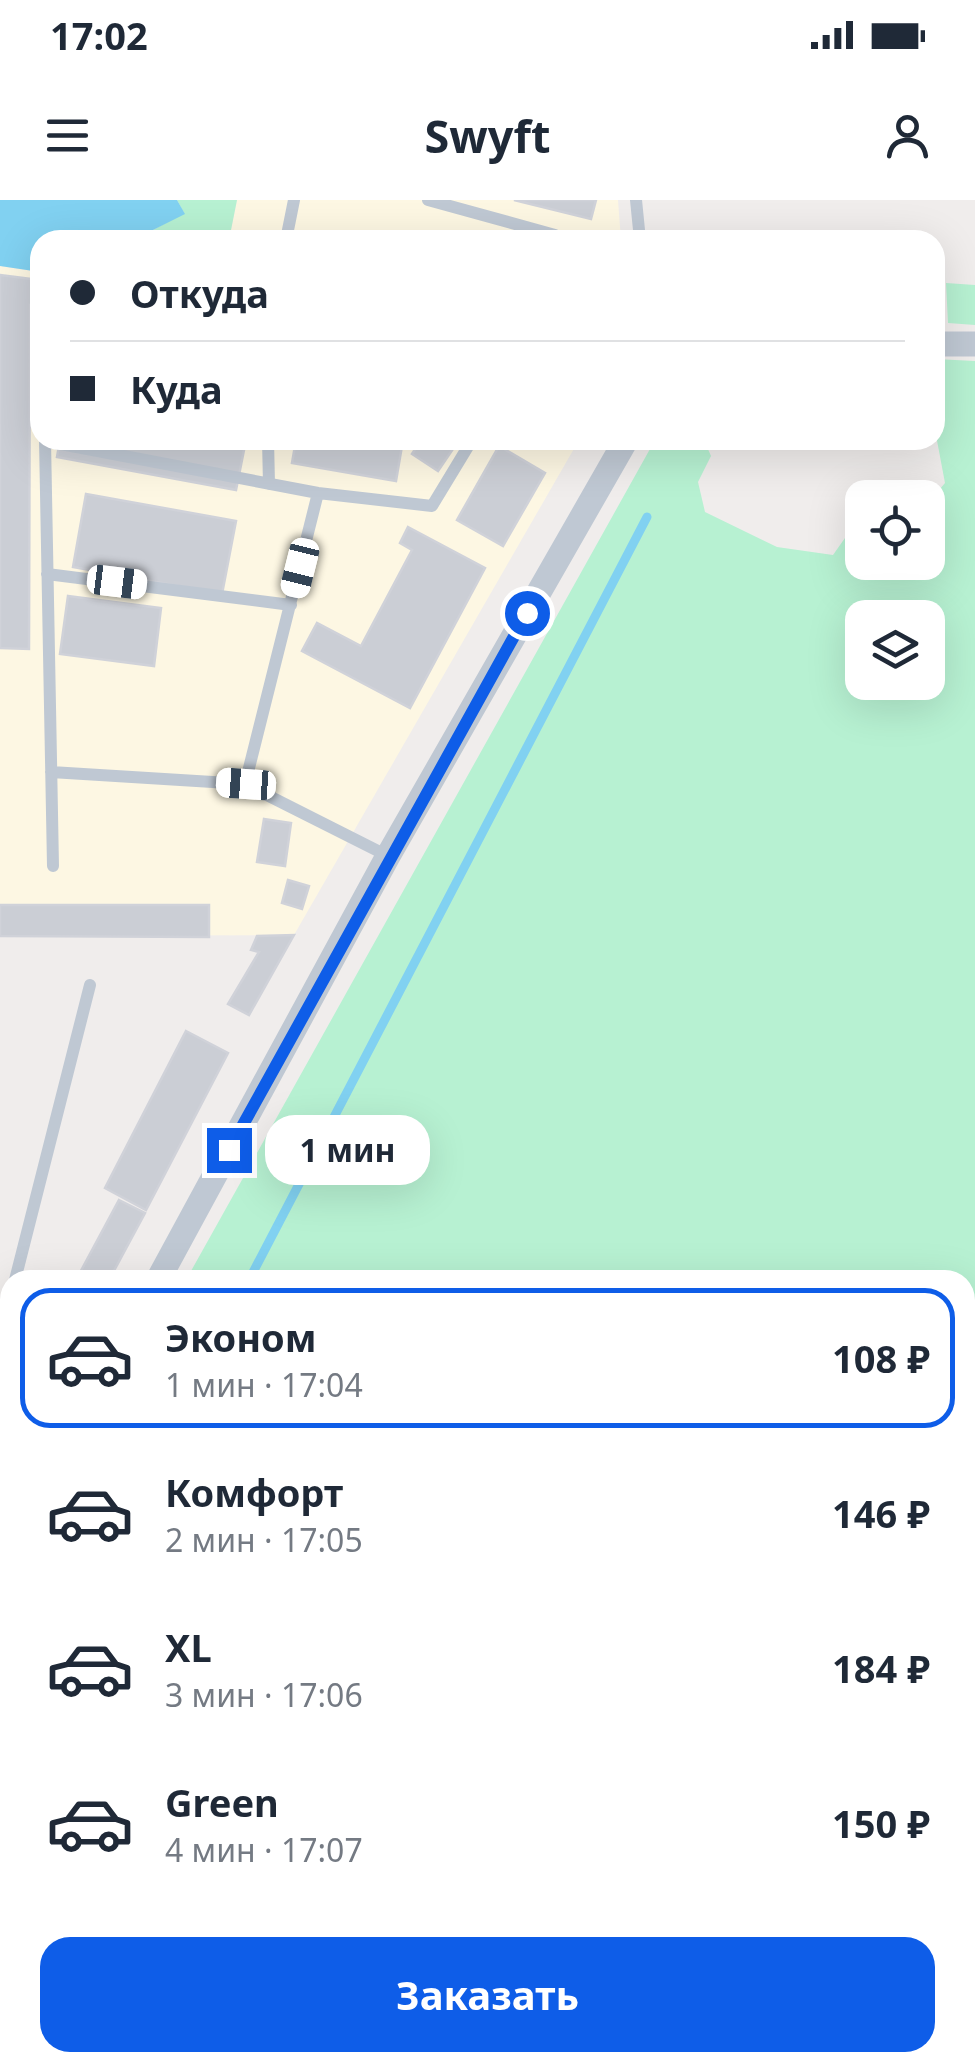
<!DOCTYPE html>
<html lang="ru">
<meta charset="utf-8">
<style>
body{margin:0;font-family:"Noto Sans",sans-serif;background:#f2f2f3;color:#1f2937;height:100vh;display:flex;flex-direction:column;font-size:38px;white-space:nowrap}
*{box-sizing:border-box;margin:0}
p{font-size:32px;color:#747a83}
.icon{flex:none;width:55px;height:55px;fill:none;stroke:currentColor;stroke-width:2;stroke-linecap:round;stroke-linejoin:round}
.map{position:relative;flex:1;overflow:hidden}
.drawer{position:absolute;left:0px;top:1070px;width:975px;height:802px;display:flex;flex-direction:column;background:#fff;border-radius:30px 30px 0 0;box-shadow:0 10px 40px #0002}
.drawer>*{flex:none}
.hud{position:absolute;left:30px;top:30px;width:915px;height:220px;border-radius:30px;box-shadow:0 10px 40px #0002;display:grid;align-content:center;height:220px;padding:0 40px;background:#fff}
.buttons{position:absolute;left:845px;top:280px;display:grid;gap:20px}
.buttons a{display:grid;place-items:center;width:100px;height:100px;border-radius:20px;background:#fff;box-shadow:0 10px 40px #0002;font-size:50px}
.end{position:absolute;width:45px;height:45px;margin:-22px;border:12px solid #0e5de8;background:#fff;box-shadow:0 0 0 5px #fff}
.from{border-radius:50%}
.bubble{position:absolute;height:70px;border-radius:30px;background:#fff;box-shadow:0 10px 40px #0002;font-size:32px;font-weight:700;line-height:70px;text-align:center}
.car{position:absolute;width:30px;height:60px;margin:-30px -15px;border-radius:12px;box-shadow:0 0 8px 2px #0007;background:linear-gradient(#fff 24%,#345 0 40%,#fff 0 76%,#345 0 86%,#fff 0)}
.hud b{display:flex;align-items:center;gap:35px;height:95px;font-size:38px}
.hud b+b{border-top:2px solid #e0e1e3}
.hud i{width:25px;height:25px;background:#1f2937}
ul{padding:18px 0 0;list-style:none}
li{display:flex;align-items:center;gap:30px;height:140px;margin:0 20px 15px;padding:0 20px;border:5px solid transparent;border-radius:30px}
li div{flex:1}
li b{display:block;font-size:38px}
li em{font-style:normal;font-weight:700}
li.on{border-color:#0e5de8}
li>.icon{width:90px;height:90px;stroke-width:1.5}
.primary-button{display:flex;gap:20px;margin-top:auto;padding:20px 40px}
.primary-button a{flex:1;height:115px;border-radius:30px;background:#0e5de8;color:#fff;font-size:40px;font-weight:700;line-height:115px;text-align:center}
.status{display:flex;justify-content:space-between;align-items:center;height:70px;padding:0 50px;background:#fff;direction:ltr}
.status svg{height:28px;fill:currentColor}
header{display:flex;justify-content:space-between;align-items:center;height:130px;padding:0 40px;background:#fff;font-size:45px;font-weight:700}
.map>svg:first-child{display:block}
.commercial{fill:#fdf7e3}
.green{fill:#b7f1d2;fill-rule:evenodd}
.water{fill:#81d1f1}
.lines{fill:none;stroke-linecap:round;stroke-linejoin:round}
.stream{stroke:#81d1f1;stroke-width:9}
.building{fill:#cbced5;stroke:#d0d2d9;stroke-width:2.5}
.service{stroke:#bfc8d3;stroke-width:12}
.minor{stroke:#bfc8d3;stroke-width:25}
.route{stroke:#0e5de8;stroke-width:12}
</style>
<div class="status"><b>17:02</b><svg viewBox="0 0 49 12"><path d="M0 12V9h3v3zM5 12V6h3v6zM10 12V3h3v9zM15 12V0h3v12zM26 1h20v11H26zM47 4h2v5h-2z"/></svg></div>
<header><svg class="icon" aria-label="menu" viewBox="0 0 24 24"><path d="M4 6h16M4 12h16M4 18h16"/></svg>Swyft<svg class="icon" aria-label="person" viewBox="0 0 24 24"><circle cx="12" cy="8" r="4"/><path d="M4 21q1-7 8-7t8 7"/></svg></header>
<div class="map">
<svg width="975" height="1871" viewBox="0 0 975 1871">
<rect width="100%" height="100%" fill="#f0edec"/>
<!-- commercial -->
<path class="commercial" d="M 237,0 L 618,0 L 621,40 L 229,40 Z
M 0,66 L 40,72 L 40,240 L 579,240 L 294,735 L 0,736 Z"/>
<!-- green -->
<path class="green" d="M 177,0 L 237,0 L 229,40 L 102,40 L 106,35 L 153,30 L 184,13 Z
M 946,83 L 975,85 L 975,125 L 948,123 Z
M 935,159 L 975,161 L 975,1871 L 0,1871 L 0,1412 L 10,1394 L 10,1862 L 965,1862 L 965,1080 L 186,1080 L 655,240 L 704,240 L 711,256 L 698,282 L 705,312 L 777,347 L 833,355 L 852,328 L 851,308 L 862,309 L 862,362 L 928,362 L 928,303 L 945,283 L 935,230 ZM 862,418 L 928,418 L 928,482 L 862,482 Z"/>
<!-- water -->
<path class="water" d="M 0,0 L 177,0 L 185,14 L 153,30 L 106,35 L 102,40 L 40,40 L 40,72 L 0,66 Z"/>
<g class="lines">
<!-- stream -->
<path class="stream" d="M 249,1080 L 647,317
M 0,1526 L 10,1496"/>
</g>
<!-- building -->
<path class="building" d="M 514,0 L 596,0 L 591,19 Z
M 0,75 L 40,80 L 40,107 L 30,105 L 29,449 L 0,448 Z
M 60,240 L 246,240 L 236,290 L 57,257 Z
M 296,240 L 403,240 L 396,281 L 292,263 Z
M 421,240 L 459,240 L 438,271 L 412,254 Z
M 499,246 L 545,273 L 503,346 L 457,320 Z
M 86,294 L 236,321 L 222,394 L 73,367 Z
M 408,327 L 485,368 L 410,508 L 302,451 L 317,423 L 361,446 L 412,350 L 400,343 Z
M 68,396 L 161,408 L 154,466 L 60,454 Z
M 264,619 L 291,623 L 285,666 L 257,662 Z
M 288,680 L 309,686 L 302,709 L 282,703 Z
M 0,705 L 209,705 L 209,737 L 0,736 Z
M 294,735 L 249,815 L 228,804 L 259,752 L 251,750 L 257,736 Z
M 186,831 L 228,853 L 146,1010 L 105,988 Z
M 119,1000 L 145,1013 L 109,1080 L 76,1080 Z"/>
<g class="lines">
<!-- service -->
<path class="service" d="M 428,0 L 555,35 L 553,40
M 636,0 L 640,40
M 286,40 L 294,0
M 45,240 L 53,666
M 268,240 L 269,284
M 45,241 L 318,293 L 432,306 L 472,240
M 47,374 L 291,405
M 51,572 L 245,584 L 388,656
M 245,584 L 318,293
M 15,1080 L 90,785
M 0,1140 L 10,1100"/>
<!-- minor -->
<path class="minor" d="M 935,144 L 975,144
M 158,1080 L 388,656 L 626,240
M 0,1370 L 10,1352"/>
</g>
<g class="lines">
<!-- route -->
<path class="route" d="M 229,950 L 527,413"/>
</g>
</svg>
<div class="buttons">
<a><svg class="icon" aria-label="locate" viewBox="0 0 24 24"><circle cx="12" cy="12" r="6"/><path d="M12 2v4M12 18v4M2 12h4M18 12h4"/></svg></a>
<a><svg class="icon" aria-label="layers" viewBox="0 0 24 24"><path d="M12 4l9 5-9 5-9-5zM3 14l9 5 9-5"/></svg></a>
</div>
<i class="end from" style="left:527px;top:413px"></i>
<i class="end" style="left:229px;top:950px"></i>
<div class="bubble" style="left:265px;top:915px;width:165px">1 мин</div>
<i class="car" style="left:300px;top:368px;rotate:194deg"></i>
<i class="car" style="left:117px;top:382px;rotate:97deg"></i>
<i class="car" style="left:246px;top:584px;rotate:274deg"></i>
<div class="hud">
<b><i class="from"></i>Откуда</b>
<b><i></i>Куда</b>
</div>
<section class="drawer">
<ul>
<li class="on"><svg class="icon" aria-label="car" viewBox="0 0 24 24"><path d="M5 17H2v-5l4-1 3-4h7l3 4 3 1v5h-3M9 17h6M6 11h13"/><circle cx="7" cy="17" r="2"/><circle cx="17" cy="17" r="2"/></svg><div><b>Эконом</b><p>1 мин · 17:04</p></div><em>108 ₽</em></li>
<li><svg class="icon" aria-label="car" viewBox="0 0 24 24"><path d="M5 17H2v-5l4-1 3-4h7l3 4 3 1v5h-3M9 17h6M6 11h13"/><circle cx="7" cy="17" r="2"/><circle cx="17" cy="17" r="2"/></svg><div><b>Комфорт</b><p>2 мин · 17:05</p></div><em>146 ₽</em></li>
<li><svg class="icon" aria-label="car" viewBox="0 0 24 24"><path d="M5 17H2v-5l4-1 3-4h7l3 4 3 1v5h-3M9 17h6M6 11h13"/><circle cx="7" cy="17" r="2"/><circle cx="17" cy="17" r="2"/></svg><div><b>XL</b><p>3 мин · 17:06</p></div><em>184 ₽</em></li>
<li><svg class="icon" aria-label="car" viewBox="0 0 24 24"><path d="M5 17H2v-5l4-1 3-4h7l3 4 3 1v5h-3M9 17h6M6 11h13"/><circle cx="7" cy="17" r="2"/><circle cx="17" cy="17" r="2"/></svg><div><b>Green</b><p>4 мин · 17:07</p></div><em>150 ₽</em></li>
</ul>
<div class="primary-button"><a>Заказать</a></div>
</section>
</div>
